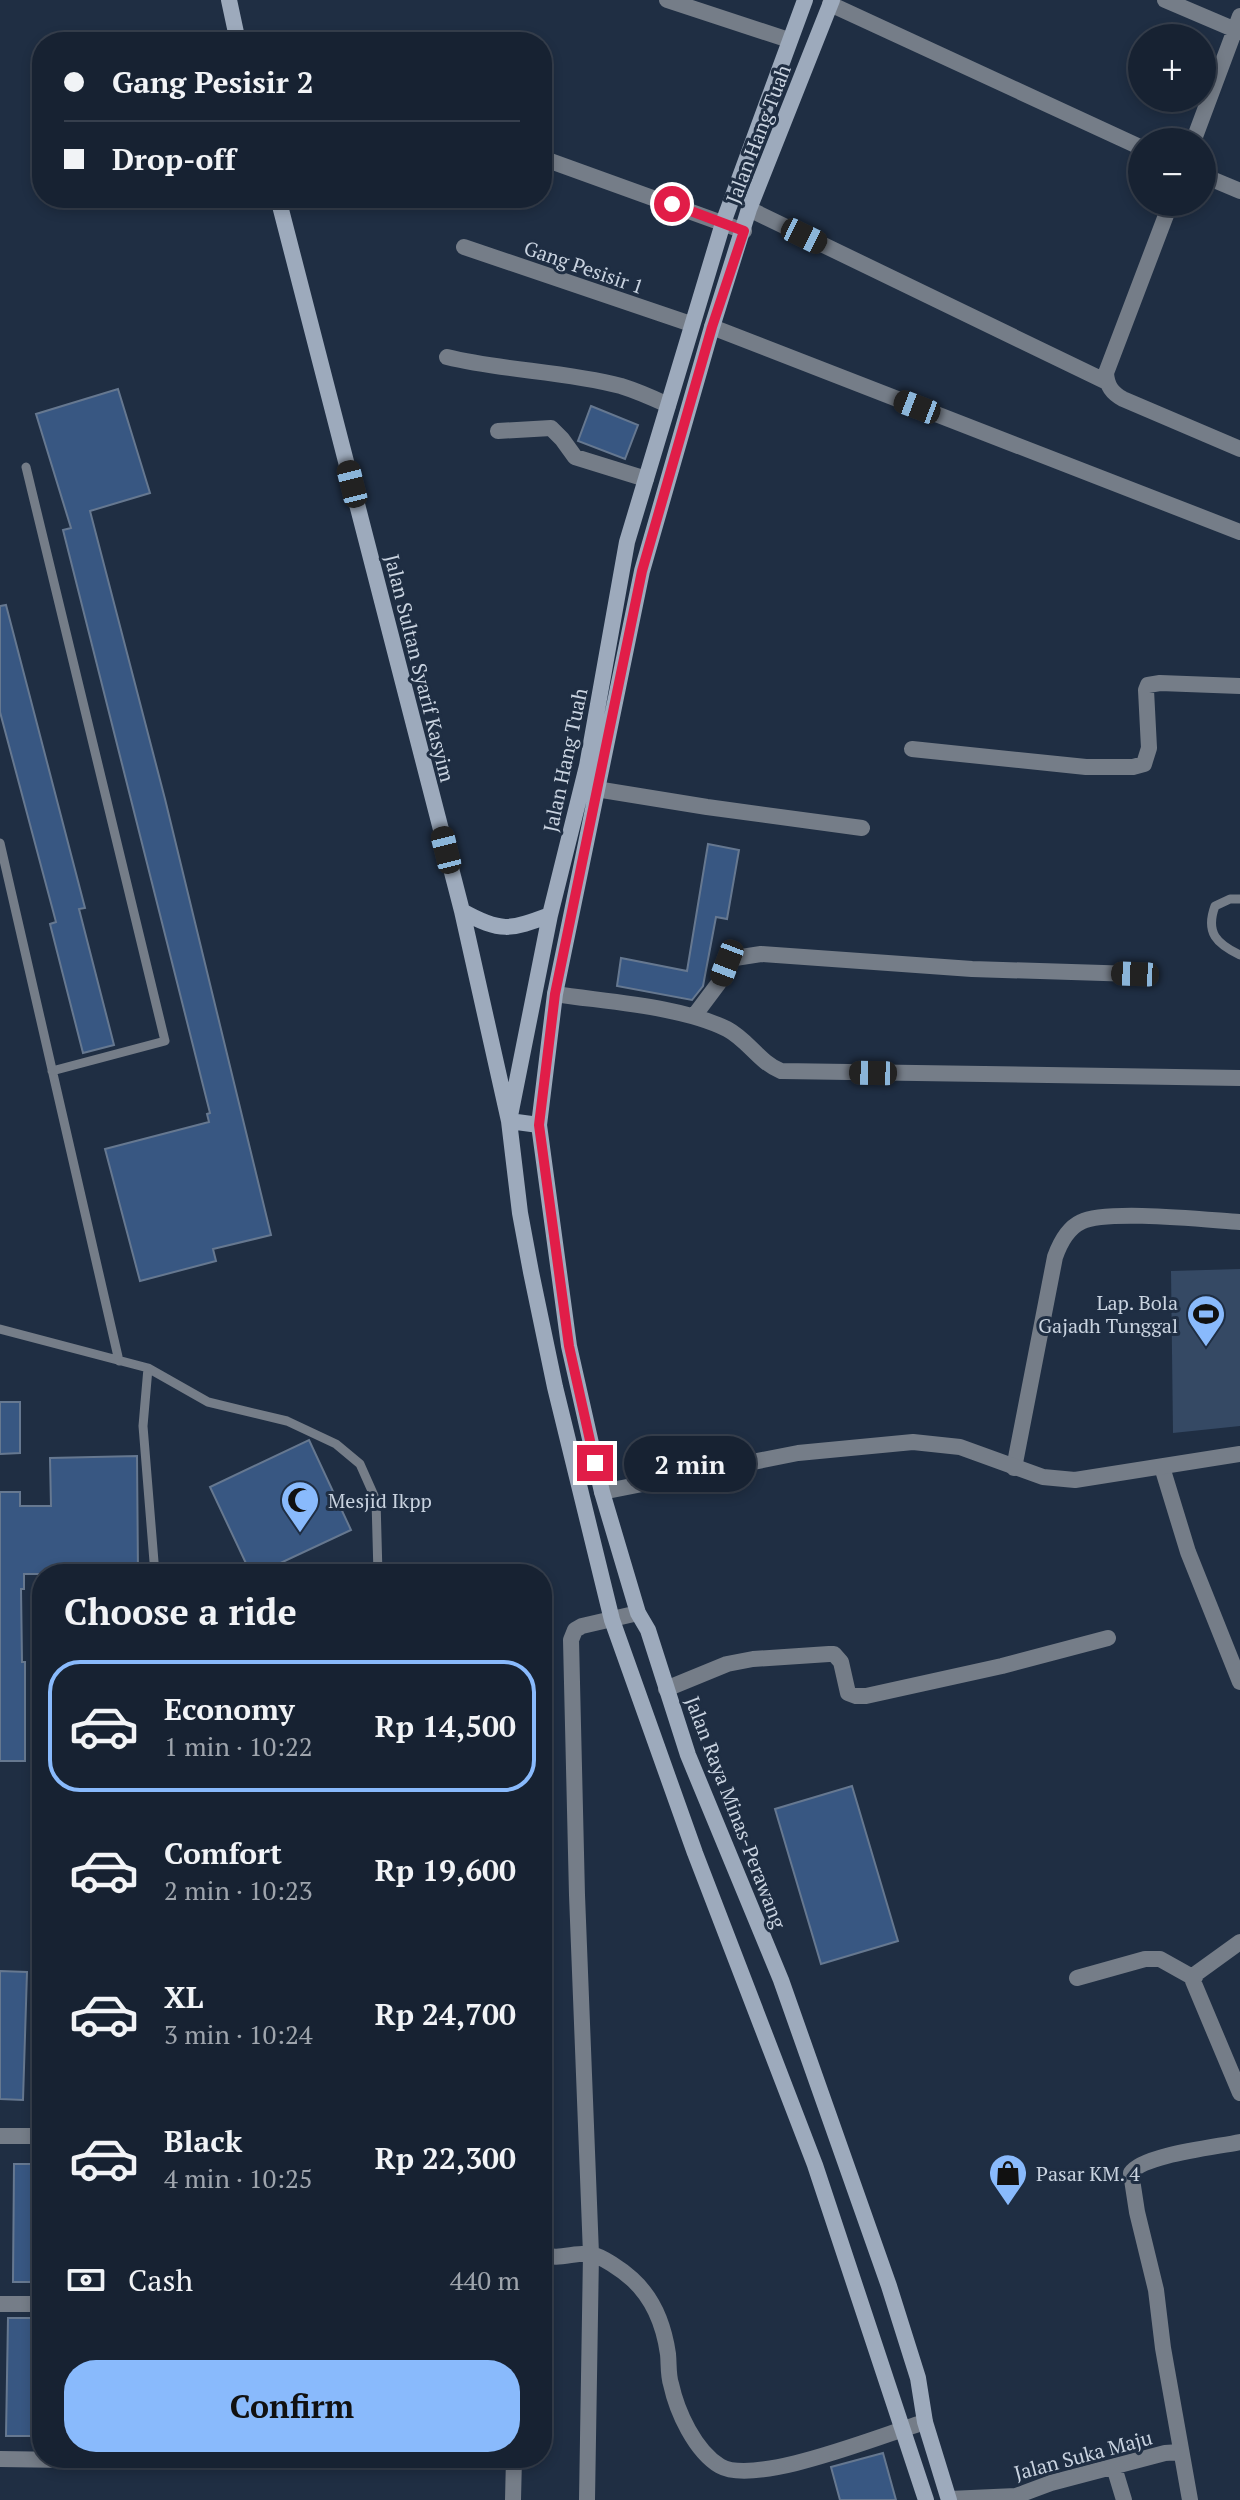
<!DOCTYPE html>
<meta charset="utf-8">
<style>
body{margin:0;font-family:"PT Serif",serif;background:#242f3e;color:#f1f3f6;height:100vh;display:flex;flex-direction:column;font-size:30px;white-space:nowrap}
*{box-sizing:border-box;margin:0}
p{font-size:26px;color:#9ea4ac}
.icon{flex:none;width:44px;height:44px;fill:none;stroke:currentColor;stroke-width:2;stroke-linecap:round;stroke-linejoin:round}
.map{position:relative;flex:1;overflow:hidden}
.sheet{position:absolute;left:32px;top:1564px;width:520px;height:904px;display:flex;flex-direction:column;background:#172232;border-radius:32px;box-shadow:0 4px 12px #0003,0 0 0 2px #363f4d}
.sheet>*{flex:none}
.banner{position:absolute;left:32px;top:32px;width:520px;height:176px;border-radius:32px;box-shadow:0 4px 12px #0003,0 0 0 2px #363f4d;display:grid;align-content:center;height:176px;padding:0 32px;background:#172232}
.tools{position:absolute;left:1128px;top:24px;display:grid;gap:16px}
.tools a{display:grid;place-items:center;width:88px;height:88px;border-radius:50%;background:#172232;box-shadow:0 4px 12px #0003,0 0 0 2px #363f4d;font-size:40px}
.end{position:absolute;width:36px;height:36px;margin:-18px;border:10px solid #e11d48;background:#fff;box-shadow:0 0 0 4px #fff}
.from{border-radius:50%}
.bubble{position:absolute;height:56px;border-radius:28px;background:#172232;box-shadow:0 4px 12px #0003,0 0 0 2px #363f4d;font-size:26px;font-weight:600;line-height:56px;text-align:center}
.car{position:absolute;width:24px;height:48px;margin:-24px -12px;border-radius:10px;box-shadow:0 0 6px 2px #0007;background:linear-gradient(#222 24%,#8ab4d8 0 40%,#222 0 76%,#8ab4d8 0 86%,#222 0)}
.banner b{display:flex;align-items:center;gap:28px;height:76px;font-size:30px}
.banner b+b{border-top:2px solid #363f4d}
.banner i{width:20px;height:20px;background:#f1f3f6}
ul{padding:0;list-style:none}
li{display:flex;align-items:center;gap:24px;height:132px;margin:0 16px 12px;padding:0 16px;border:4px solid transparent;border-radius:32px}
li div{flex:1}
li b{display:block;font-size:30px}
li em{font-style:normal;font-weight:600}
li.active{border-color:#89bafc}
li>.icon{width:72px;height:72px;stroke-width:1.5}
h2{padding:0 32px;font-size:36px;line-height:96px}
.pay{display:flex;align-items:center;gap:20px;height:88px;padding:0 32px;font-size:30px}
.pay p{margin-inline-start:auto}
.action{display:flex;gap:16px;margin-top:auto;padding:16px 32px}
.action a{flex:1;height:92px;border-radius:32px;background:#89bafc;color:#111;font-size:32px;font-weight:600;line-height:92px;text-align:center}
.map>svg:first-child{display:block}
.green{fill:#354964}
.building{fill:#385782;stroke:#667890;stroke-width:2}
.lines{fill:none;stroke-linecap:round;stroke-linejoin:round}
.service{stroke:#757d88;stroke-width:9}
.minor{stroke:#757d88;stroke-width:16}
.tertiary{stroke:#757d88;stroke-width:16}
.secondary{stroke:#9daabc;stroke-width:16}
.route{stroke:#e11d48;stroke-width:10}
.labels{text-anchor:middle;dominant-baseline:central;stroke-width:6;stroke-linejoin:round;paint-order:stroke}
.street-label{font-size:20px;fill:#c9d3e0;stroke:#1f2e43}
.poi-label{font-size:20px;fill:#c9d3e0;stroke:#1f2e43;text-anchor:start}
</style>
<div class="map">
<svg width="1240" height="2500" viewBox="0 0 1240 2500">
<rect width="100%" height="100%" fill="#1f2e43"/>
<!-- green -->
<path class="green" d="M 1240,1269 L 1240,1426 L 1173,1433 L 1171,1271 Z"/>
<!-- building -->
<path class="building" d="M 118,389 L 150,493 L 90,511 L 165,799 L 271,1235 L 213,1249 L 216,1261 L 140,1281 L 105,1149 L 209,1122 L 207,1114 L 210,1113 L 63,530 L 71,528 L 36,414 Z
M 591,406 L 638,425 L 625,459 L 578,441 Z
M 6,605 L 85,908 L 79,909 L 114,1045 L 83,1053 L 50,924 L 56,922 L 0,712 L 0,606 Z
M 708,844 L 739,850 L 727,919 L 716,917 L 703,986 L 692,1000 L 617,986 L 621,958 L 687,971 Z
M 0,1402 L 20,1402 L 20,1453 L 0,1454 Z
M 309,1440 L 351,1530 L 257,1574 L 251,1574 L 210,1487 Z
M 137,1456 L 138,1574 L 24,1574 L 24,1589 L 21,1589 L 22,1662 L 25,1662 L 25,1761 L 0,1761 L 0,1492 L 20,1492 L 20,1506 L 51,1506 L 50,1458 Z
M 852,1786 L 898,1941 L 821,1964 L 775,1809 Z
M 0,1971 L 27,1972 L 23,2100 L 0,2099 Z
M 14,2164 L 39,2164 L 38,2282 L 13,2282 Z
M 8,2318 L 32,2318 L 31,2436 L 6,2436 Z
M 883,2453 L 896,2500 L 840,2500 L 831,2467 Z"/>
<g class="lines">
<!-- service -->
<path class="service" d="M 26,467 L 165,1041 L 52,1071
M 0,843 L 119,1361
M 1240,899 L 1230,899 L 1215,906 C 1205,933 1217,944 1240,955
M 0,1329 L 148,1368 L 208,1402 L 287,1421 L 336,1444 L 360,1464 L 376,1500 L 378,1574
M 148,1368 L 143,1426 L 155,1574"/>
<!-- minor -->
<path class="minor" d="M 667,0 L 789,40
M 1165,0 L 1240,32
M 830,4 L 1142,148
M 1193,142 L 1240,16
M 542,158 L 744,231
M 1202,175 L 1240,191
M 1171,202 L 1106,373 C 1107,386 1112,393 1123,399 L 1240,449
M 749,209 L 1107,382
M 464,247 L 691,324
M 712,327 L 1240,532
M 447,357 C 504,371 564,371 621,386 C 637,391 653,398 668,405
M 498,431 L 551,428 L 562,439 L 575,457 L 646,479
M 912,749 L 1086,767 L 1133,767 L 1144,764 L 1149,748 L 1146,690 L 1148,685 L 1160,683 L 1240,686
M 596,789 L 707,807 L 862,828
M 555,994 C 607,1002 681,1006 727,1029 C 748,1040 760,1063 781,1071 L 1240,1078
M 694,1016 L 718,984 L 727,963 L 735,958 L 761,954 L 972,969 L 1135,974
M 1162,1467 L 1188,1552 L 1240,1682
M 1014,1468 L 1055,1257 C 1060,1243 1068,1228 1081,1222 C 1106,1209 1208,1220 1240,1222
M 666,1689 L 727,1664 L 753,1659 L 829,1654 L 834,1654 L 841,1662 L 848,1693 L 856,1696 L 866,1696 L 1002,1666 L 1108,1638
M 1240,1942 L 1197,1973 L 1193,1981 L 1240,2093
M 1077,1978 L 1145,1959 L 1160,1959 L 1194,1978
M 0,2136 L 42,2136
M 542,2254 C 558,2261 574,2252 590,2254 C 602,2256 622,2270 632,2279 C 653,2298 664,2326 668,2354 C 669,2364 668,2375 671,2384 C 677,2412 695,2451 720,2466 C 756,2487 884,2434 925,2422
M 0,2304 L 42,2304
M 0,2459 L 133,2461 L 144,2458
M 1114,2467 L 1124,2500
M 949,2499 L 1016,2496 L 1051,2483 L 1165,2453 L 1180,2452
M 513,2500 L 514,2458
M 587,2500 L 591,2254 L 577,1895 L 571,1640 L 575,1630 L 582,1626 L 638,1613
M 1190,2500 L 1163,2348 L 1156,2290 L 1137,2212 L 1131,2173 C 1142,2155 1217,2147 1240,2142"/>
<!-- tertiary -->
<path class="tertiary" d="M 602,1492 L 798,1453 L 913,1442 L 960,1447 L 1043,1477 L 1075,1480 L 1240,1454"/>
<!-- secondary -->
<path class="secondary" d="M 229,0 L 238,42
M 805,0 L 723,223 L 627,542 L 587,766 L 550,915 L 509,1121 L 520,1213 L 531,1272 L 555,1387 L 612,1620 L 695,1853 L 815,2165 L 926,2500
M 832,0 L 749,209 L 712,327 L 642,571 L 555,994 L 539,1125 L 569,1346 L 602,1492 L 638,1613 L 648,1630 L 688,1755 L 781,1980 L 889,2286 L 918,2378 L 925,2422 L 949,2500
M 278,198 L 462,911 L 509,1121 L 539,1125
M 462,911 C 501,933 510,930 550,915"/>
</g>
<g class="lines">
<!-- route -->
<path class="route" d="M 595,1463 L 569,1346 L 539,1125 L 555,994 L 642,571 L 712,327 L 744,231 L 672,204"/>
</g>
<!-- icons -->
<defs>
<symbol id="stadium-pin" viewBox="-11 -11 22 30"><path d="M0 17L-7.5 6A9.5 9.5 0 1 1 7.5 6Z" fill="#89bafc" stroke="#1f2e43"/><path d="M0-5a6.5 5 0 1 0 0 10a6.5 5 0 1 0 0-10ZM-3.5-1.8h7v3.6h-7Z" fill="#111"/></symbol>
<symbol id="mosque-pin" viewBox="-11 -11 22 30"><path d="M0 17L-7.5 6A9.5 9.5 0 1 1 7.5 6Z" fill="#89bafc" stroke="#1f2e43"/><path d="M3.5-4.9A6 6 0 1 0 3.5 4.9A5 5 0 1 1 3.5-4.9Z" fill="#111"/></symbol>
<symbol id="shop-pin" viewBox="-11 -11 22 30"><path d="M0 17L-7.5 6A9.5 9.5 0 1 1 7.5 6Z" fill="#89bafc" stroke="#1f2e43"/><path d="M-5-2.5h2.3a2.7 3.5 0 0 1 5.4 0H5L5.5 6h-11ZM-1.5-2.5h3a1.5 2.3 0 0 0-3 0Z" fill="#111"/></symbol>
</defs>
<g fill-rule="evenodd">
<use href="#stadium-pin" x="1184" y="1292" width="44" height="60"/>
<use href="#mosque-pin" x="278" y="1478" width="44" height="60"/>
<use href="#shop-pin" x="986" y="2151" width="44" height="60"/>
</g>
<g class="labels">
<!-- street labels -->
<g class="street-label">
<text transform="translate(758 134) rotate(-69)">Jalan Hang Tuah</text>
<text transform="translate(584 267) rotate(19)">Gang Pesisir 1</text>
<text transform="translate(420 668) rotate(76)">Jalan Sultan Syarif Kasyim</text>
<text transform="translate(565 760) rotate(-78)">Jalan Hang Tuah</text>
<text transform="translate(736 1812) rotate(69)">Jalan Raya Minas-Perawang</text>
<text transform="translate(1083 2455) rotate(-15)">Jalan Suka Maju</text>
</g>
<!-- poi labels -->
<g class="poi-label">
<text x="1178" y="1302" text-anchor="end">Lap. Bola<tspan x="1178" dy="23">Gajadh Tunggal</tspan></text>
<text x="328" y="1500">Mesjid Ikpp</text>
<text x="1036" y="2173">Pasar KM. 4</text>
</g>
</g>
</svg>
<div class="tools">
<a>+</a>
<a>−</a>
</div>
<i class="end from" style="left:672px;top:204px"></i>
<i class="end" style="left:595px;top:1463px"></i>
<div class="bubble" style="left:624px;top:1436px;width:132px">2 min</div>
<i class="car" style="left:804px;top:236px;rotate:116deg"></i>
<i class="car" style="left:917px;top:407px;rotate:291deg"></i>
<i class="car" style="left:352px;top:484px;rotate:346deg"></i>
<i class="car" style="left:446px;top:850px;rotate:346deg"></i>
<i class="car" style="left:727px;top:963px;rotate:201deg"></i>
<i class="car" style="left:1135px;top:974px;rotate:272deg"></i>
<i class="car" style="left:873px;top:1073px;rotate:271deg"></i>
<div class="banner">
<b><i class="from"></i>Gang Pesisir 2</b>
<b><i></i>Drop-off</b>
</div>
<section class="sheet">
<h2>Choose a ride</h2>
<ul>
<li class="active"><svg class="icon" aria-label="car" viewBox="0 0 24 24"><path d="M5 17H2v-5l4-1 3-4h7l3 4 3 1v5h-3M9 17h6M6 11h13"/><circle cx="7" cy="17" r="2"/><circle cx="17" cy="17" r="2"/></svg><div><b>Economy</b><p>1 min · 10:22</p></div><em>Rp 14,500</em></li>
<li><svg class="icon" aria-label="car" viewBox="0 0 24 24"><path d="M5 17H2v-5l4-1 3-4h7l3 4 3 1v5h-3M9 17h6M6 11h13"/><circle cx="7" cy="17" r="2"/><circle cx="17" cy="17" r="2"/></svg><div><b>Comfort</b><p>2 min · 10:23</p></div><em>Rp 19,600</em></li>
<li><svg class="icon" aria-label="car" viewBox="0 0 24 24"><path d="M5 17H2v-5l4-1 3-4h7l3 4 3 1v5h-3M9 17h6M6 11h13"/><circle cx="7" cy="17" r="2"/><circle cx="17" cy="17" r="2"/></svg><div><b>XL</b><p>3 min · 10:24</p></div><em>Rp 24,700</em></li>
<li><svg class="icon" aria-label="car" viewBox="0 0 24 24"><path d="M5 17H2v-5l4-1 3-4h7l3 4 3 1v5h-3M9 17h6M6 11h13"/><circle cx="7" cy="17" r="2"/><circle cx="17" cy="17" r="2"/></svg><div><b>Black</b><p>4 min · 10:25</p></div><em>Rp 22,300</em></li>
</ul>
<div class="pay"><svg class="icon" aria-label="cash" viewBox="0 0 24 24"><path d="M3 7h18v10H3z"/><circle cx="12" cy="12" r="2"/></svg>Cash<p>440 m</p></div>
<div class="action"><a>Confirm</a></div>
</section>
</div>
